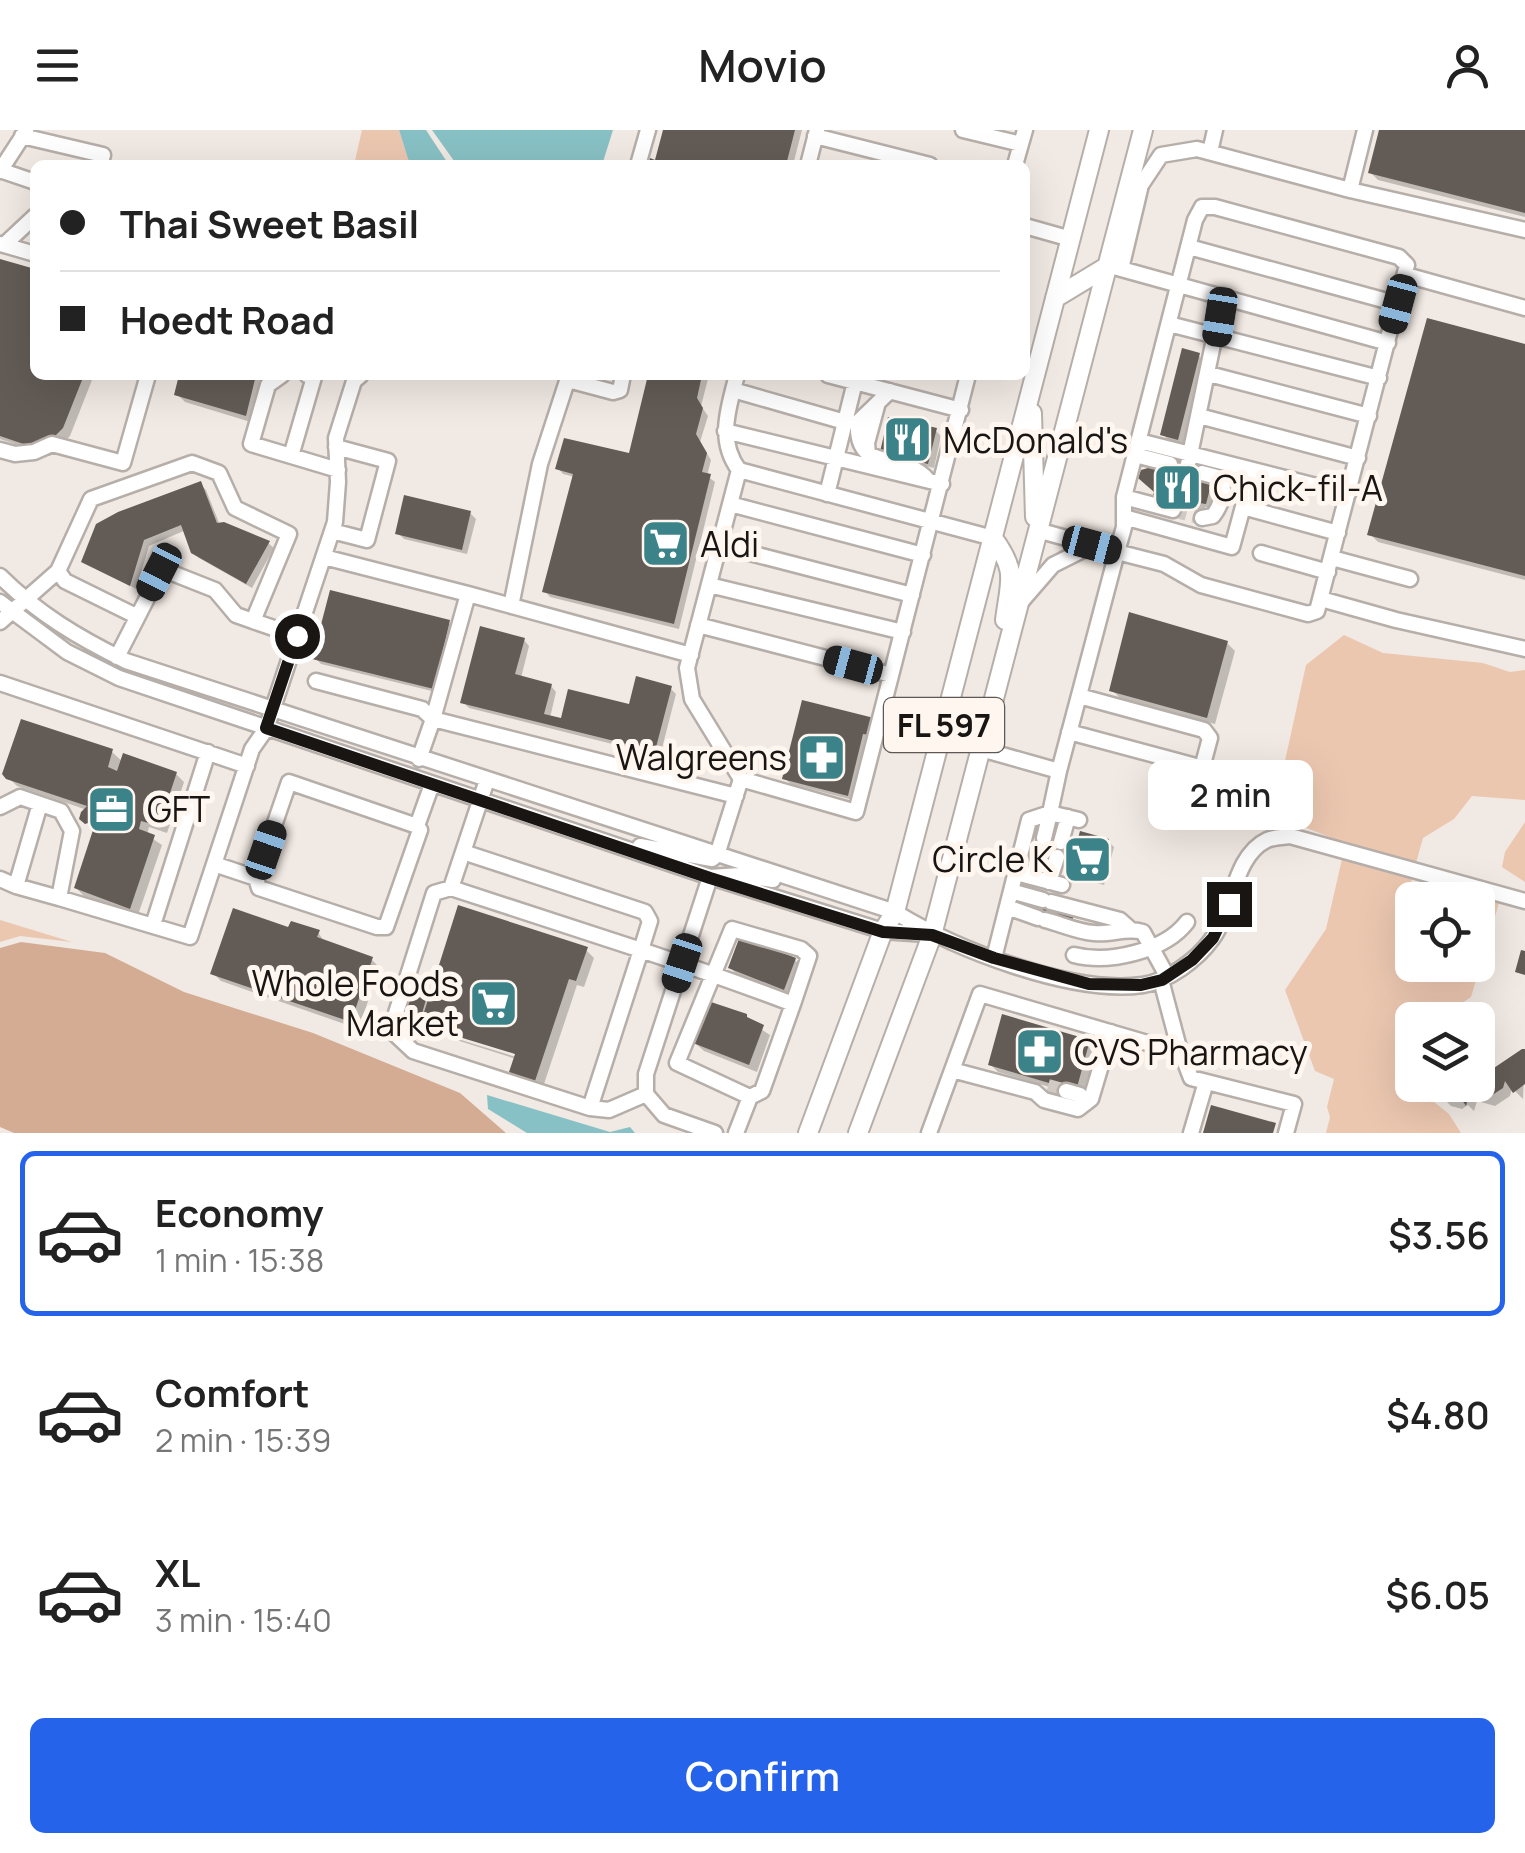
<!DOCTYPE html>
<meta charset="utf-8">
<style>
body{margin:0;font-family:Manrope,sans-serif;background:#f2f2f2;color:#222;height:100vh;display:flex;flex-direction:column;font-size:38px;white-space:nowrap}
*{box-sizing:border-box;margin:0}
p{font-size:32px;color:#767676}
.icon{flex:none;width:55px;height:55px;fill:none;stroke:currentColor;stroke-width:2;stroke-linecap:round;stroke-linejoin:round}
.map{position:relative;height:1003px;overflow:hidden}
.panel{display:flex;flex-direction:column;background:#fff;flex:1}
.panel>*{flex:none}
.top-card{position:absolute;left:30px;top:30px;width:1000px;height:220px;border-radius:15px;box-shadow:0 10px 40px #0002;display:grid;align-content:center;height:220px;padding:0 30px;background:#fff}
.tools{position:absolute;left:1395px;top:752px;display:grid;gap:20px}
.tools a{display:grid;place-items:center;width:100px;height:100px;border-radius:15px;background:#fff;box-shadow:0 10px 40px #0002;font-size:50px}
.end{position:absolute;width:45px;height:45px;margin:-22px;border:12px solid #181513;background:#fff;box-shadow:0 0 0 5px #fff}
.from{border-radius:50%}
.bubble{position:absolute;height:70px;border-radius:15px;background:#fff;box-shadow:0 10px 40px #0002;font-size:32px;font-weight:600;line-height:70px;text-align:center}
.car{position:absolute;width:30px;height:60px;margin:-30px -15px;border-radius:12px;box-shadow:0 0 8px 2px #0007;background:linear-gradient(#222 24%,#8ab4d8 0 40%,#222 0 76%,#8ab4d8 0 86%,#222 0)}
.top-card b{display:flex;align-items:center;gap:35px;height:95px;font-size:38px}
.top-card b+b{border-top:2px solid #e0e0e0}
.top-card i{width:25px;height:25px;background:#222}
ul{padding:18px 0 0;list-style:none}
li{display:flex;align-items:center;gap:30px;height:165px;margin:0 20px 15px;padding:0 10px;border:5px solid transparent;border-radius:15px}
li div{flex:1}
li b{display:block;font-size:38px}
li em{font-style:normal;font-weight:600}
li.selected{border-color:#2563eb}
li>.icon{width:90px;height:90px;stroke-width:1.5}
.cta{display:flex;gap:20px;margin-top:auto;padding:20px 30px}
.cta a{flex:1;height:115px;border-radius:15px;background:#2563eb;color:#fff;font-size:40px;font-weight:600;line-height:115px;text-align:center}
header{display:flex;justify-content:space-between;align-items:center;height:130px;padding:0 30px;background:#fff;font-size:45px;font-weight:600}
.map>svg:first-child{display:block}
.green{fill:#ecc7b0;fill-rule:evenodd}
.forest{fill:#d4ac93}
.water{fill:#88c1c5}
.shadow{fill:#0003;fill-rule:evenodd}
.building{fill:#625b56}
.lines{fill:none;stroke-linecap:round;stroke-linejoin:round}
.minor-tunnel{stroke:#d0c9c4;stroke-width:14;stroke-dasharray:14 7;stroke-linecap:butt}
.minor-casing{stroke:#b6aea9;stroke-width:19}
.major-casing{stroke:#b6aea9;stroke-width:22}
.minor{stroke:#fff;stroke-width:14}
.major{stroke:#fff;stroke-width:18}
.route{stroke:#181513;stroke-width:12}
.labels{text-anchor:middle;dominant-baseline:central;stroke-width:10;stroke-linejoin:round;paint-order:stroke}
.shield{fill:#fff6f0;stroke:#5d5855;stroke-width:2.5}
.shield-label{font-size:32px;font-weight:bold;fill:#181513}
.poi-label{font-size:35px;fill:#181513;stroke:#fff6f0;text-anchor:start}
</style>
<header><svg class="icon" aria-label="menu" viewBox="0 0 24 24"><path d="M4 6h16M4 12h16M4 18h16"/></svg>Movio<svg class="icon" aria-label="person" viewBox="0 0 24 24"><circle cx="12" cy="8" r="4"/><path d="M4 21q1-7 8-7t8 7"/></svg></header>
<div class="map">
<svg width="1525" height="1003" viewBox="0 0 1525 1003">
<rect width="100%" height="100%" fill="#f1e9e3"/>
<!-- green -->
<path class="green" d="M 362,0 L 399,0 L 410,35 L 354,35 Z
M 1344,505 L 1383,523 L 1483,533 L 1510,542 L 1525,540 L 1525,670 L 1472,666 L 1454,689 L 1423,708 L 1416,733 L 1347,714 L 1294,693 L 1300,678 L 1283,640 L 1306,535 Z
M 1525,692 L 1525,752 L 1502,737 L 1505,722 Z
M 1342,729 L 1412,748 L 1411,754 L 1499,773 L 1471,867 L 1437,890 L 1412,890 L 1412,955 L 1418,955 L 1418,959 L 1449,984 L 1461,1003 L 1326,1003 L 1330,987 L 1327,977 L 1334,949 L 1315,941 L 1285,860 L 1326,799 ZM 1412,770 L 1478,770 L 1478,835 L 1412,835 Z
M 0,790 L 72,812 L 20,806 L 0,812 Z"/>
<!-- forest -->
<path class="forest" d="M 21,812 L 105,823 L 184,862 L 313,903 L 460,963 L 506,1003 L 14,1003 L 0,997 L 0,818 Z"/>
<!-- water -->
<path class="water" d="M 399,0 L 426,0 L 449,35 L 410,35 Z
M 432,0 L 613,0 L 602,35 L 457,35 Z
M 487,965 L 610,1002 L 630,997 L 635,1003 L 527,1003 L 488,979 Z"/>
<!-- shadow -->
<path class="shadow" d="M 665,0 L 802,0 L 793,35 L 651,35 L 657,34 Z
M 1381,0 L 1525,0 L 1525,87 L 1378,50 L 1370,42 Z
M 0,132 L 35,142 L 35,245 L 94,245 L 70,306 L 50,326 L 0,309 Z
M 1525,216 L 1525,450 L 1378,412 L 1370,404 Z
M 1198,225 L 1204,231 L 1184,314 L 1168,310 L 1163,304 Z
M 182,245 L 265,245 L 254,293 L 185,272 L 177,264 Z
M 651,245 L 709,245 L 701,276 L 708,286 L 700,312 L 711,330 L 707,346 L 715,352 L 679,499 L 550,467 L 545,461 L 575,347 L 563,344 L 558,338 L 631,326 Z
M 936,301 L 941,306 L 934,338 L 888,327 Z
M 200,354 L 206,360 L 220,395 L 268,413 L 274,418 L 252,458 L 199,428 L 193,422 L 186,400 L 149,416 L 136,459 L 84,431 Z
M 1211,354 L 1217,359 L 1212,379 L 1205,377 L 1204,381 L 1162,370 L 1156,364 Z
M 470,383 L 476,389 L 467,424 L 404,409 L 398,403 Z
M 448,492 L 454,498 L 440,563 L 321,534 L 315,528 Z
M 524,510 L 529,516 L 521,548 L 551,556 L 556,562 L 550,588 L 563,591 L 631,577 L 670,558 L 676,564 L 660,626 L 469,578 L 463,572 Z
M 1227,513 L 1235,521 L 1215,594 L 1120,568 L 1112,560 Z
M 873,590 L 853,670 L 791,654 L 785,649 Z
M 112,622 L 123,632 L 176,644 L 184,652 L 167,703 L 149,697 L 147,705 L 162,715 L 138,785 L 84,766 L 76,758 L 94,699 L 82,688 L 87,680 L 17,656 L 5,644 Z
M 1108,711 L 1114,717 L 1104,755 L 1079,748 L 1074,742 L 1078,736 L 1042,726 L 1037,720 L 1078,720 Z
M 290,800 L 318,802 L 325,813 L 371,829 L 379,837 L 359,899 L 221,851 L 213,843 Z
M 586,820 L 594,828 L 584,857 L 577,855 L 542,960 L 519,953 L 516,929 L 431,902 L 423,894 L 406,889 L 426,869 L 430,873 ZM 429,895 L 528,926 L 526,930 L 429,900 Z
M 795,830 L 800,836 L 790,864 L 736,844 L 731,838 Z
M 752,893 L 770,905 L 757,942 L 704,921 L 695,913 Z
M 1089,912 L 1097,920 L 1084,967 L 998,942 L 990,934 Z
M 1525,922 L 1523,969 L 1512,958 L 1510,966 L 1495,976 L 1477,971 L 1474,981 L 1468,975 L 1462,979 L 1451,976 L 1443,968 L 1445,955 L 1478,955 L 1478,942 L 1483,948 Z"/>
<!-- building -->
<path class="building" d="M 663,0 L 795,0 L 786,35 L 648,35 L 650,28 L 655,30 Z
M 1379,0 L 1525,0 L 1525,83 L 1368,43 Z
M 0,129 L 35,139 L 35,245 L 84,245 L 63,298 L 41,320 L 0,306 Z
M 1427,188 L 1525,214 L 1525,446 L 1367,405 Z
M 1182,218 L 1200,223 L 1178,310 L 1160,305 Z
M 179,245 L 256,245 L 246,286 L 174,265 Z
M 648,245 L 702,245 L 697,268 L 703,278 L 696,304 L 707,323 L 702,342 L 711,344 L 674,494 L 542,462 L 573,344 L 555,339 L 564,308 L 629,323 Z
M 888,287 L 937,298 L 928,334 L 880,322 Z
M 1155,336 L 1212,351 L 1206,374 L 1199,373 L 1198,377 L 1153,365 L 1154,362 L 1138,348 L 1141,340 Z
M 201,351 L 217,393 L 224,392 L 270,411 L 246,454 L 191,423 L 181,395 L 144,410 L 130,456 L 81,432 L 96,394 L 118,382 Z
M 404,365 L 471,381 L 462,420 L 395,404 Z
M 330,460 L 450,490 L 434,559 L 312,529 Z
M 1129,482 L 1228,511 L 1207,588 L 1109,561 Z
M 480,496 L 525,508 L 515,544 L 552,554 L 544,584 L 561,588 L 568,559 L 629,574 L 636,546 L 672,556 L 655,621 L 460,573 Z
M 802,570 L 874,588 L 870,605 L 863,604 L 848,666 L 782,649 Z
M 21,589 L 113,619 L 108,637 L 117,641 L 123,623 L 177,642 L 159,696 L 141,691 L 139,699 L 155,705 L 130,779 L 74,758 L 95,694 L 94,691 L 85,694 L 79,689 L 81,682 L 87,676 L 6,649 L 2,644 Z
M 1080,701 L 1109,709 L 1098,750 L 1071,743 L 1077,733 L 1034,721 L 1038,706 L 1076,716 Z
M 1044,765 L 1074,782 L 1072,793 L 1037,791 Z
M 458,775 L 588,817 L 576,851 L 569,849 L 534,954 L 508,945 L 515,924 L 420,895 Z
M 233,778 L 288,797 L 291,791 L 320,800 L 317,807 L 373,827 L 351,892 L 210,844 Z
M 740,806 L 796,828 L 784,860 L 728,838 Z
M 1521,820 L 1525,821 L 1525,845 L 1515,842 Z
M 412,862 L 427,866 L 419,894 L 403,889 Z
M 708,871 L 747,884 L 747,887 L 764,895 L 749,935 L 693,913 Z
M 1002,884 L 1090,910 L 1076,961 L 988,935 Z
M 1522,919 L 1525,919 L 1525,954 L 1513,963 L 1505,951 L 1503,958 L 1486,969 L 1469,964 L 1466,976 L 1460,967 L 1453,972 L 1440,968 L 1444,955 L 1478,955 L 1478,940 L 1482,946 Z
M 1211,975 L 1276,993 L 1273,1003 L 1203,1003 Z"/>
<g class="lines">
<!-- minor-tunnel -->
<path class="minor-tunnel" d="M 1173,380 L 1202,388
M 1048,956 L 1066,961"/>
<defs>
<path id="minor" d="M 963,0 L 1021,14
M 22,6 L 103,25 L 100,35
M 815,6 L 930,35
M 1210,22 L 1215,0
M 638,35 L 648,0
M 808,35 L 817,0
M 1015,35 L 1025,0
M 0,40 L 35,52
M 0,41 L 26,1
M 1350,60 L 1525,100
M 1025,96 L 1071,109
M 0,114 L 4,115 L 35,86
M 4,115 L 35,124
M 1189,117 L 1398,174
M 1114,137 L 1388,213
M 1121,139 L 1141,55 L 1161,25 L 1197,19 L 1350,60 L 1365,0
M 1406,145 L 1525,178
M 1169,194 L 1379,248
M 1209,244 L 1369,286
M 282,245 L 268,255 L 251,314 L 338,340
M 737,245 C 728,279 717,310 739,340
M 828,245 L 961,280
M 568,250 L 613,262 L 620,260 L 623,245
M 733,260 L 845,292
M 890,261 L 858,292 C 855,345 901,319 928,350
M 1199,286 L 1358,328
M 725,301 L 942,354
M 1139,311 L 1348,364
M 0,320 L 15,324 L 34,322 L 52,314 L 123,333 L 148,245
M 868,324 L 867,313 L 877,276
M 1135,325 L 1170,334
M 291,326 L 314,247 L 307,245
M 1187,339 L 1223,166
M 827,364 L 855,252
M 1124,367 L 1173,380
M 730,374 L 923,425
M 1243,377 L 1338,403
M 1124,387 L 1232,417 L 1253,340
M 1202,388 L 1213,386 C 1221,375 1226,362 1221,348 L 1202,343
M 1037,400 L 1117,422 L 1124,397 L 1124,367 L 1195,90 L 1202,77 L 1215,77 L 1399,127 L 1407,135 L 1317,481 L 1308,484 L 1201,455 L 1164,434 L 1117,422 L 1059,641
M 332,401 L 367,410 L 388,331 L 336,317
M 719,415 L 912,465
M 1261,423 L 1328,442
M 1332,428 L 1410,449
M 58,441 L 65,451 L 136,486
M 0,446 C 37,483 79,508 126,531 L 895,782 C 955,819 1072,865 1143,855 C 1168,851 1197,830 1212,809 C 1233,781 1233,726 1267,710 C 1273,707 1283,707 1290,706 L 1525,771
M 709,455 L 903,502
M 468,464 L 691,525
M 1321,469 L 1396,490 L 1525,519
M 0,472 L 67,522 L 119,548 L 710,747 L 883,801 L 926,804
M 1021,472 L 1053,435 L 1093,415
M 511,476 L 540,334 L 569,245
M 253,491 L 297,506
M 0,492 L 58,441 L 91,369 L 192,333 L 219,343 L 235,378 L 289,404 L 253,491 L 236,485 L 215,460 L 162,439 L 117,527
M 698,495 L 891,545
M 316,551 L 422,579 L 433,589 L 468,464 L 324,427
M 0,553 L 247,636
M 1079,566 L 1204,600 L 1210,608 L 1202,638
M 1069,602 L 1248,650
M 981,619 L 1059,641 L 1050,683 L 1029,690 L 994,828
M 419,629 L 433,589 L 736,666
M 741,649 L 856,682 L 968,245
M 487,650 L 451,758 L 434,763 L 396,883 L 395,904 L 413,921 L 590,978
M 40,674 L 16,756 L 59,768
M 0,677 L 20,667 L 61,681 L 72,701 L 59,768 L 190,807 L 252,619 L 266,599 L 335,392 L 338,352 L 336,308 L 354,251 L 361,245
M 417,696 L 432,654
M 1044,708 L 1050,683 L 1079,690
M 1061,712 L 1068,687
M 640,716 L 712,729 L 717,725 L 741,649 L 692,569 L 687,538 L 739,340 L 993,408
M 214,734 L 256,748 L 289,652 L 417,696 L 420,700 L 386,797 L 377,797 L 259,758 L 256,748
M 1016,743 L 1062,755
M 1033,747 L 1039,722
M 0,749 L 16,756
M 1049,752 L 1057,727
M 451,758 L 641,820 L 650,791 L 645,782 L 463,722
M 1011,761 L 1043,770
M 1051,772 L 1120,790 L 1129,798
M 1007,777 L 1038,788
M 1045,790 C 1061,794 1078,802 1094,803 C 1112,805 1126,797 1143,802 L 1167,846
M 153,795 L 208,622
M 1074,825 C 1109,834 1165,821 1187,792
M 1161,850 L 1178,914 L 1191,948 L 1294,974 L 1286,1003
M 952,940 L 1035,962 L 1044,970 L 1078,979 L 1091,969 L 1111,902
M 1066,961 L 1080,965 L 1086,973
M 646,964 L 609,980 L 590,978 L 641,820 C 692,837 743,855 793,874 L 809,826 L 801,819 L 732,799 L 677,933 L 750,967 L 736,1003
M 750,967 L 762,961 L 793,874
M 715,1003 L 664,985 L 646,964 L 646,944 L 710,747 L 740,745 L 773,750
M 929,1003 L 980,864 L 1161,917 L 1178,914
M 1191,1003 L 1206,952"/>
<path id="major" d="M 1055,168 L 1108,136
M 1032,283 L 1035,387
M 993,408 C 1018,442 1010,450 1005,490
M 808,1003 L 883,801 L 895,782 L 1099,0
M 858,1003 L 932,805 L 1143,0"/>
</defs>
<!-- minor casing -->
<use href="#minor" class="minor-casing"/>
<!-- major casing -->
<use href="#major" class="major-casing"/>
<!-- minor -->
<use href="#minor" class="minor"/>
<!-- major -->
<use href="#major" class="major"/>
</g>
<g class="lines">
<!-- route -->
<path class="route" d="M 297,506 L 266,598 L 710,748 L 883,802 L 932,805 L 994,828 L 1089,854 L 1141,855 L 1162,850 L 1192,830 L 1213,808 L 1229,774"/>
</g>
<!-- icons -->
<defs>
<symbol id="restaurant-square" viewBox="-11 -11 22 22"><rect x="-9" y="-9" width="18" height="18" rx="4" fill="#3b8389" stroke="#fff6f0"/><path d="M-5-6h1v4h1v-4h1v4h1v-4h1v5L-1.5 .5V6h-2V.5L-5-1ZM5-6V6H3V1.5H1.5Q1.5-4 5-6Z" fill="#fff"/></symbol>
<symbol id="supermarket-square" viewBox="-11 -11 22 22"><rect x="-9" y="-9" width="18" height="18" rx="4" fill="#3b8389" stroke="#fff6f0"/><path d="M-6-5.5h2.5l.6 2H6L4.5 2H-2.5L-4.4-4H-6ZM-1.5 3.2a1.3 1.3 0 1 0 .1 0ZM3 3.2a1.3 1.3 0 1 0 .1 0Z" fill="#fff"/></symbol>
<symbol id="pharmacy-square" viewBox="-11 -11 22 22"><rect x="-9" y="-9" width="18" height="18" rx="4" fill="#3b8389" stroke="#fff6f0"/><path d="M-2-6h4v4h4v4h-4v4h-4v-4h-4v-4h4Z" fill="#fff"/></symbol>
<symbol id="office-square" viewBox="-11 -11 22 22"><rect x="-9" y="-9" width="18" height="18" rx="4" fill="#3b8389" stroke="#fff6f0"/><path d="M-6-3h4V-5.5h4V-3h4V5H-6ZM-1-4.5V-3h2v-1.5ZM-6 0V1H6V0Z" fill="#fff"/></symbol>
</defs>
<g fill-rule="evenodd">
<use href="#restaurant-square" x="880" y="282" width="55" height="55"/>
<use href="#restaurant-square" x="1150" y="330" width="55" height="55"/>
<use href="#supermarket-square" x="638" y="386" width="55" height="55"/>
<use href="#pharmacy-square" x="794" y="600" width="55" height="55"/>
<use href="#office-square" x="84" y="652" width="55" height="55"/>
<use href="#supermarket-square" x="1060" y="702" width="55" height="55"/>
<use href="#supermarket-square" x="466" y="846" width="55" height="55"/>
<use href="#pharmacy-square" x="1012" y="894" width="55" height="55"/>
</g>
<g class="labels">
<!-- shield labels -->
<rect class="shield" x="884" y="568" width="120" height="54" rx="8"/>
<g class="shield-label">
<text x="944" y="595">FL 597</text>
</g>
<!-- poi labels -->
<g class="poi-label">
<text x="943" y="310">McDonald's</text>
<text x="1213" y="358">Chick-fil-A</text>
<text x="700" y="414">Aldi</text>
<text x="787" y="627" text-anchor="end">Walgreens</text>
<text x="147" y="679">GFT</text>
<text x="1053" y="729" text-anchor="end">Circle K</text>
<text x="459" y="853" text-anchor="end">Whole Foods<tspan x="459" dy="40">Market</tspan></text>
<text x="1074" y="922">CVS Pharmacy</text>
</g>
</g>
</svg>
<div class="tools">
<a><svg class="icon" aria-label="locate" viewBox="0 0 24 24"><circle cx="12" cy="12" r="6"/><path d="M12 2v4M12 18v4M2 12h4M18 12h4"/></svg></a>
<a><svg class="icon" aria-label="layers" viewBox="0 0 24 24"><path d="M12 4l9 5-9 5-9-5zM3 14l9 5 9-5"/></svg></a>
</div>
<i class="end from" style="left:297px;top:506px"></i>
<i class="end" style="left:1229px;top:774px"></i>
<div class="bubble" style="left:1148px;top:630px;width:165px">2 min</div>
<i class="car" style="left:1398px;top:174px;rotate:195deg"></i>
<i class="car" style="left:1220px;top:187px;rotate:189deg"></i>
<i class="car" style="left:1092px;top:415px;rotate:105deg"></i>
<i class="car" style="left:159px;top:442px;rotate:207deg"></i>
<i class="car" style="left:853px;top:535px;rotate:285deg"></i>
<i class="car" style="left:266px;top:720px;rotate:19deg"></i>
<i class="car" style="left:682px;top:833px;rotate:198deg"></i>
<div class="top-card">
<b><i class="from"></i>Thai Sweet Basil</b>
<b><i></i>Hoedt Road</b>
</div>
</div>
<section class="panel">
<ul>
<li class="selected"><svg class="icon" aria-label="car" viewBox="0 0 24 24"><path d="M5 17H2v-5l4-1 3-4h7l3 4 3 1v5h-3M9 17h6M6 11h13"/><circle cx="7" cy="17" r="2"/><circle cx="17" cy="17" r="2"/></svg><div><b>Economy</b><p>1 min · 15:38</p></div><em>$3.56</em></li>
<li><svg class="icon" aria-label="car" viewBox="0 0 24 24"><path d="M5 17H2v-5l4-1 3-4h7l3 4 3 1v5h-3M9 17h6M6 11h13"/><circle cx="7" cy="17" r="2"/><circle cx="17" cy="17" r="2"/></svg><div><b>Comfort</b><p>2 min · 15:39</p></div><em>$4.80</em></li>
<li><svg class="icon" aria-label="car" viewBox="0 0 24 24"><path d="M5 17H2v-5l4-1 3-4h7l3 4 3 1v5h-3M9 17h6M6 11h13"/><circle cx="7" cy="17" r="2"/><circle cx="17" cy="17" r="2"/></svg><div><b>XL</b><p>3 min · 15:40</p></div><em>$6.05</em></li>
</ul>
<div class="cta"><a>Confirm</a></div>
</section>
